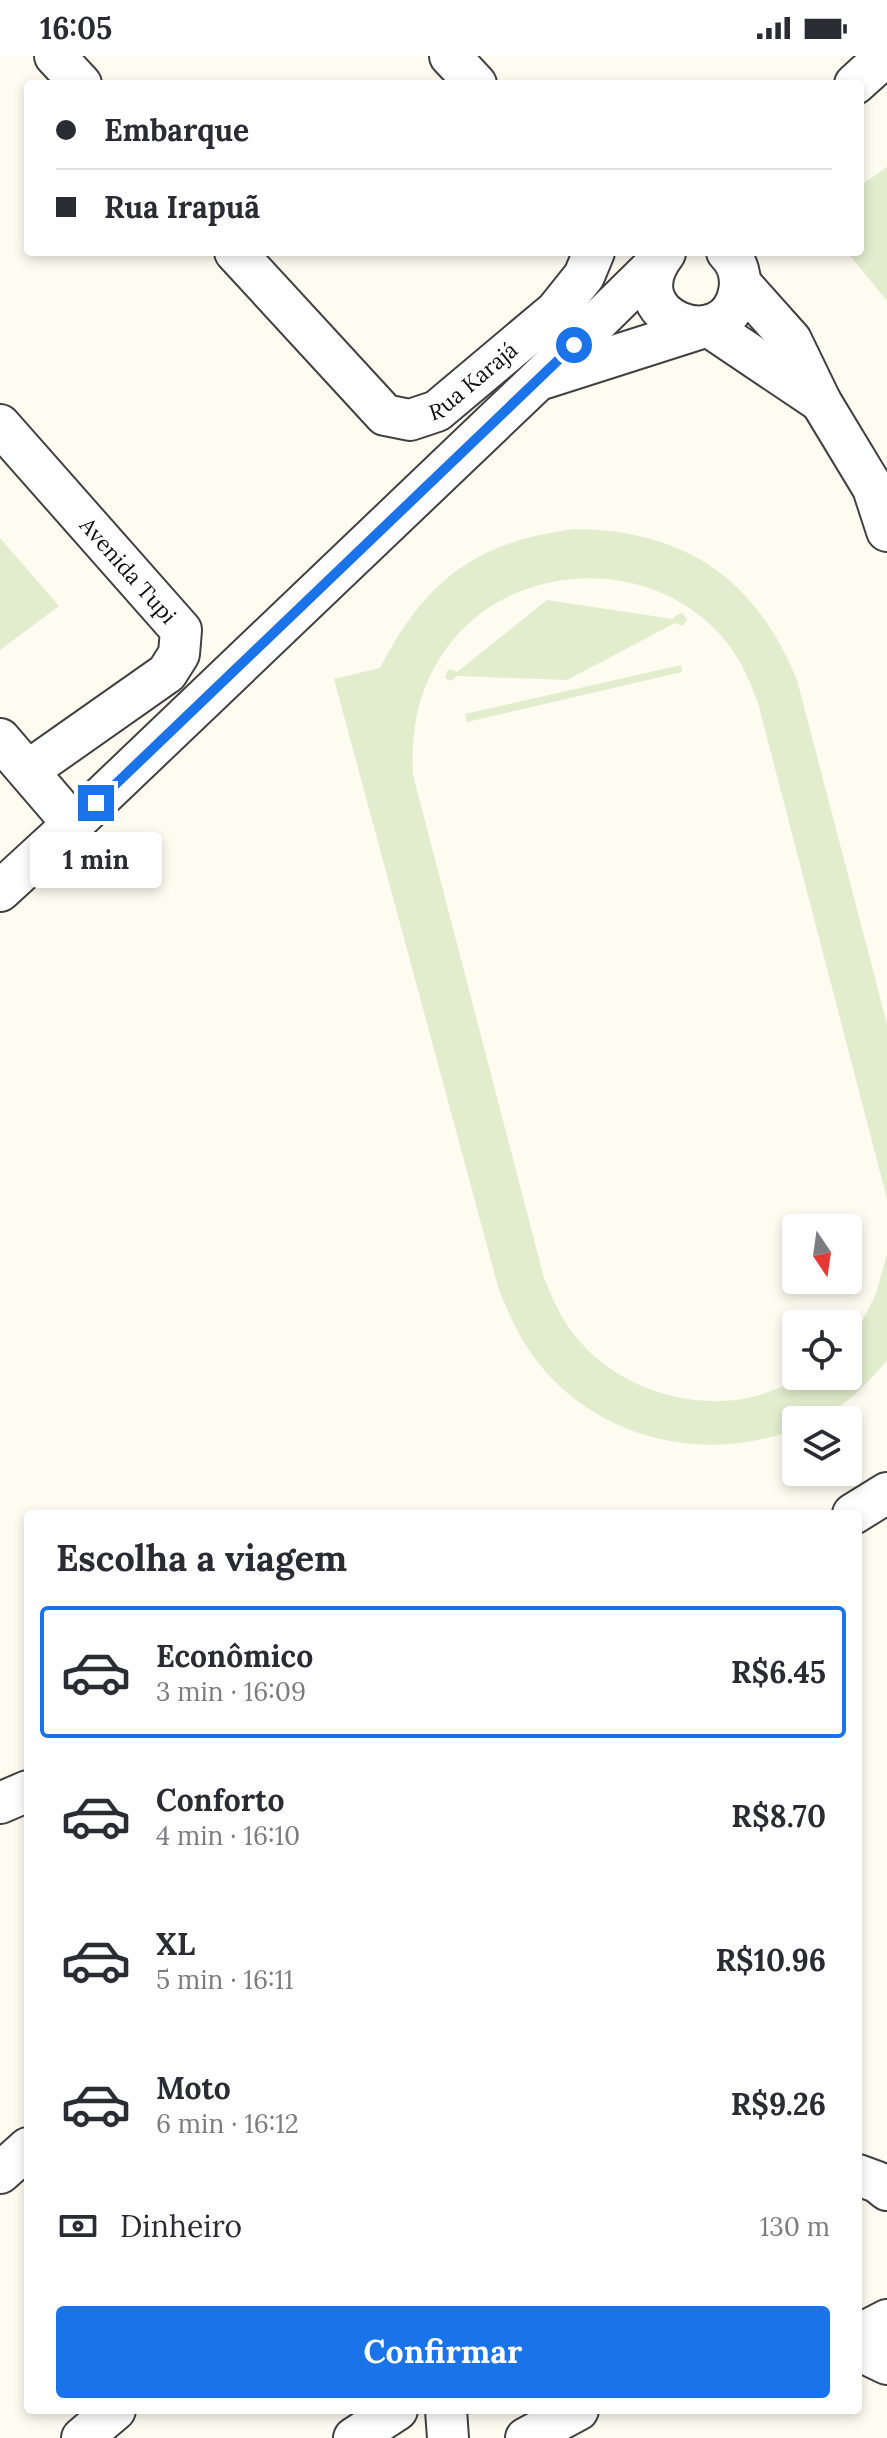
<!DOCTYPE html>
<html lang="pt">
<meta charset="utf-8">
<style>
body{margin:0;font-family:Lora,serif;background:#f2f2f3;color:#2b2b33;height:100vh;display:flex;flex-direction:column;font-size:30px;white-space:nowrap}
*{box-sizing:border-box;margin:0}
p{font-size:26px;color:#7c7c81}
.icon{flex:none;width:44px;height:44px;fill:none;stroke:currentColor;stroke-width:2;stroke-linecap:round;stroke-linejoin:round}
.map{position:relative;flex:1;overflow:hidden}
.details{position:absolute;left:24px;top:1454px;width:838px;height:904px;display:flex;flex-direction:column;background:#fff;border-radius:8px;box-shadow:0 4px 12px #0003}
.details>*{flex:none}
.top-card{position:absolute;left:24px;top:24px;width:840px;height:176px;border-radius:8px;box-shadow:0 4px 12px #0003;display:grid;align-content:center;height:176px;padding:0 32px;background:#fff}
.needle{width:52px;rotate:167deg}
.buttons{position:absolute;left:782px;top:1158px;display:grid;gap:16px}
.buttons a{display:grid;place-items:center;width:80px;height:80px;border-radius:8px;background:#fff;box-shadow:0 4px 12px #0003;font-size:40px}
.end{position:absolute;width:36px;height:36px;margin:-18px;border:10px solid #1a73e8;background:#fff;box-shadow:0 0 0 4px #fff}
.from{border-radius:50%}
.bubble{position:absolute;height:56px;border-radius:8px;background:#fff;box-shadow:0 4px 12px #0003;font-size:26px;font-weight:700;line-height:56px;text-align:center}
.top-card b{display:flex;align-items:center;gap:28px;height:76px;font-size:30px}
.top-card b+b{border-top:2px solid #e1e1e2}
.top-card i{width:20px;height:20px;background:#2b2b33}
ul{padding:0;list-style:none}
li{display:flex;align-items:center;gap:24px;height:132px;margin:0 16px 12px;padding:0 16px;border:4px solid transparent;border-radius:8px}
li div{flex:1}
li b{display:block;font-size:30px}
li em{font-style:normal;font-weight:700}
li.selected{border-color:#1a73e8}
li>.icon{width:72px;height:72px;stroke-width:1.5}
h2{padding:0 32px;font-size:36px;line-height:96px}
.pay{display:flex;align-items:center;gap:20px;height:88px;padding:0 32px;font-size:30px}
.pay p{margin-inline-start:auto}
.button{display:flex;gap:16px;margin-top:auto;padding:16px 32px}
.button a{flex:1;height:92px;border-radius:8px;background:#1a73e8;color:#fff;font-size:32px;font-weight:700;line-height:92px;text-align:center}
.status{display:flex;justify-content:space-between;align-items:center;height:56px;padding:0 40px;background:#fff;direction:ltr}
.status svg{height:22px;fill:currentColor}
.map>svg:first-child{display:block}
.pitch{fill:#e2edce}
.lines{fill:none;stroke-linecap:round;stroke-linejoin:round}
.minor-casing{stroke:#414141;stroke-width:44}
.minor{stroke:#fff;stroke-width:40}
.route{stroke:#1a73e8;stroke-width:10}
.labels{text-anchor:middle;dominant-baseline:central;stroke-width:8;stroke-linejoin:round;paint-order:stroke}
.street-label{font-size:22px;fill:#0e0e0e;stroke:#fff}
</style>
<div class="status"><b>16:05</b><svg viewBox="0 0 49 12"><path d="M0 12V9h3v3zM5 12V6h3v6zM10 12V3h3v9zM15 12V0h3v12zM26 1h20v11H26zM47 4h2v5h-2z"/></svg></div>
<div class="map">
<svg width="887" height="2382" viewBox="0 0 887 2382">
<rect width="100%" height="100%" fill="#fefbf1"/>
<!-- pitch -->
<path class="pitch" d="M 887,111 L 887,245 L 847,196 L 860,196 L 860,130 Z
M 574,473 C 684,474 755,521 797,624 L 887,968 L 887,1143 L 758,647 C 751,628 743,609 731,592 C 661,495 503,500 440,602 C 417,638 411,677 413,719 L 544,1222 C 552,1241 560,1260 572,1276 C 610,1326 674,1351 736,1344 C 754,1342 772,1335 789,1328 C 794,1326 800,1321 805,1320 C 818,1317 835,1320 848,1320 L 848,1282 L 862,1265 L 876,1238 L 887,1198 L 887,1304 C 872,1323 840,1356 816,1364 C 810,1365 802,1364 796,1364 L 796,1373 C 701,1410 587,1381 529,1294 C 516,1275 508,1255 499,1234 L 334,623 L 380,612 C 425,525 475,486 574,473 Z
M 0,482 L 59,550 L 0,594 Z
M 547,544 L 673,563 L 675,560 L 682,557 L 687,563 L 683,570 L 675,567 L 567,624 L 457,620 L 451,625 L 445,622 L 447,615 L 450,613 L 457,616 Z
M 681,609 L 682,616 L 467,666 L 465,658 Z"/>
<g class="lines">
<defs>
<g id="minor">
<path d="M 55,0 L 81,28"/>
<path d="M 450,0 L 476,28"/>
<path d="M 855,28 L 886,0"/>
<path id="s1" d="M 235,196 L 385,359 L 410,364 L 437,355 L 556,255 L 584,220 L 594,196"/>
<path d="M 665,197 C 615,262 726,303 739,236 C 742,221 738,207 727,196"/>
<path d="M 741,228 L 791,284 L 821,346 L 873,432 L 887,475"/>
<path d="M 545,322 L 708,270 L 821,346"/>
<path id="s2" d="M 0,369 L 181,574 L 179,598 L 167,617 L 29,714"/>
<path d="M 0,683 L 73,768"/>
<path d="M 0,835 L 73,768 L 538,324 L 657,207"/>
<path d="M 853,1458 L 887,1437"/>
<path d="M 0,1747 L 28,1735"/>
<path d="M 0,2117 L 28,2092"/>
<path d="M 858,2119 L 877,2126 L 887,2134"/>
<path d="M 858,2279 L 887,2264"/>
<path d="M 858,2294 L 887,2308"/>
<path d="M 446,2354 L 448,2382"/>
<path d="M 82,2382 L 115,2354"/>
<path d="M 354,2382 L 397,2354"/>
<path d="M 526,2382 L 578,2354"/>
</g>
</defs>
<!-- minor casing -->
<use href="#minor" class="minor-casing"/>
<!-- minor -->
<use href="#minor" class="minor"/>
</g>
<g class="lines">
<!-- route -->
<path class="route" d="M 96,747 L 574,289"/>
</g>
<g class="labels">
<!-- street labels -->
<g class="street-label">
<text stroke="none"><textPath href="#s1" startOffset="322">Rua Karajá</textPath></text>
<text stroke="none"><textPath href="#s2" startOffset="194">Avenida Tupi</textPath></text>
</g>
</g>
</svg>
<div class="buttons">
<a><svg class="needle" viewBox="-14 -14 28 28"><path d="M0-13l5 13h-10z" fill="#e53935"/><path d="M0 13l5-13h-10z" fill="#7c7c81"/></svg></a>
<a><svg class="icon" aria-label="locate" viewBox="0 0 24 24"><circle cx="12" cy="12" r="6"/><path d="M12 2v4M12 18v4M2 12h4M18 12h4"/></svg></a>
<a><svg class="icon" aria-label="layers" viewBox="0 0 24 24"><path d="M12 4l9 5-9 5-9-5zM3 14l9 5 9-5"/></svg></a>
</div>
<i class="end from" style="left:574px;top:289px"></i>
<i class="end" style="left:96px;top:747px"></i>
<div class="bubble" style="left:30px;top:776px;width:132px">1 min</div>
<div class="top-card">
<b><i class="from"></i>Embarque</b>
<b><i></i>Rua Irapuã</b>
</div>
<section class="details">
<h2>Escolha a viagem</h2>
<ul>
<li class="selected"><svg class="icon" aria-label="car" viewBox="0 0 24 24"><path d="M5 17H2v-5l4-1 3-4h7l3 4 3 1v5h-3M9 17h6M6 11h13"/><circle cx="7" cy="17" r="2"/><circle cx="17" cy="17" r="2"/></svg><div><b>Econômico</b><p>3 min · 16:09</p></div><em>R$6.45</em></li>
<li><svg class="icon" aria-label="car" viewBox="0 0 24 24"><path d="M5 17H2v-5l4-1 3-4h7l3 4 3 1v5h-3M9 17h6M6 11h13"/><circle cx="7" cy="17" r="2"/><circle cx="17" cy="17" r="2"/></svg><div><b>Conforto</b><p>4 min · 16:10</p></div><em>R$8.70</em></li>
<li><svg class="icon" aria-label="car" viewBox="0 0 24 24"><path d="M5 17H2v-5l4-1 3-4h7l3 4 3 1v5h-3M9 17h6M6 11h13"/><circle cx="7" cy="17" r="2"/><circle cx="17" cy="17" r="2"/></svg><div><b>XL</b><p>5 min · 16:11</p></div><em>R$10.96</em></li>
<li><svg class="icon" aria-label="car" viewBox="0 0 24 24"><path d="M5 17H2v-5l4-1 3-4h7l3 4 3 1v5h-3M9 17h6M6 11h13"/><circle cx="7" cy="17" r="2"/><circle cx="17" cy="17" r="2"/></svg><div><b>Moto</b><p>6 min · 16:12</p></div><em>R$9.26</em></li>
</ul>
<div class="pay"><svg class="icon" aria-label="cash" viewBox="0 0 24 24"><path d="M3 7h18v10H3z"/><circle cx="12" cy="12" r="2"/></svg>Dinheiro<p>130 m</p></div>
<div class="button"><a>Confirmar</a></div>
</section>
</div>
